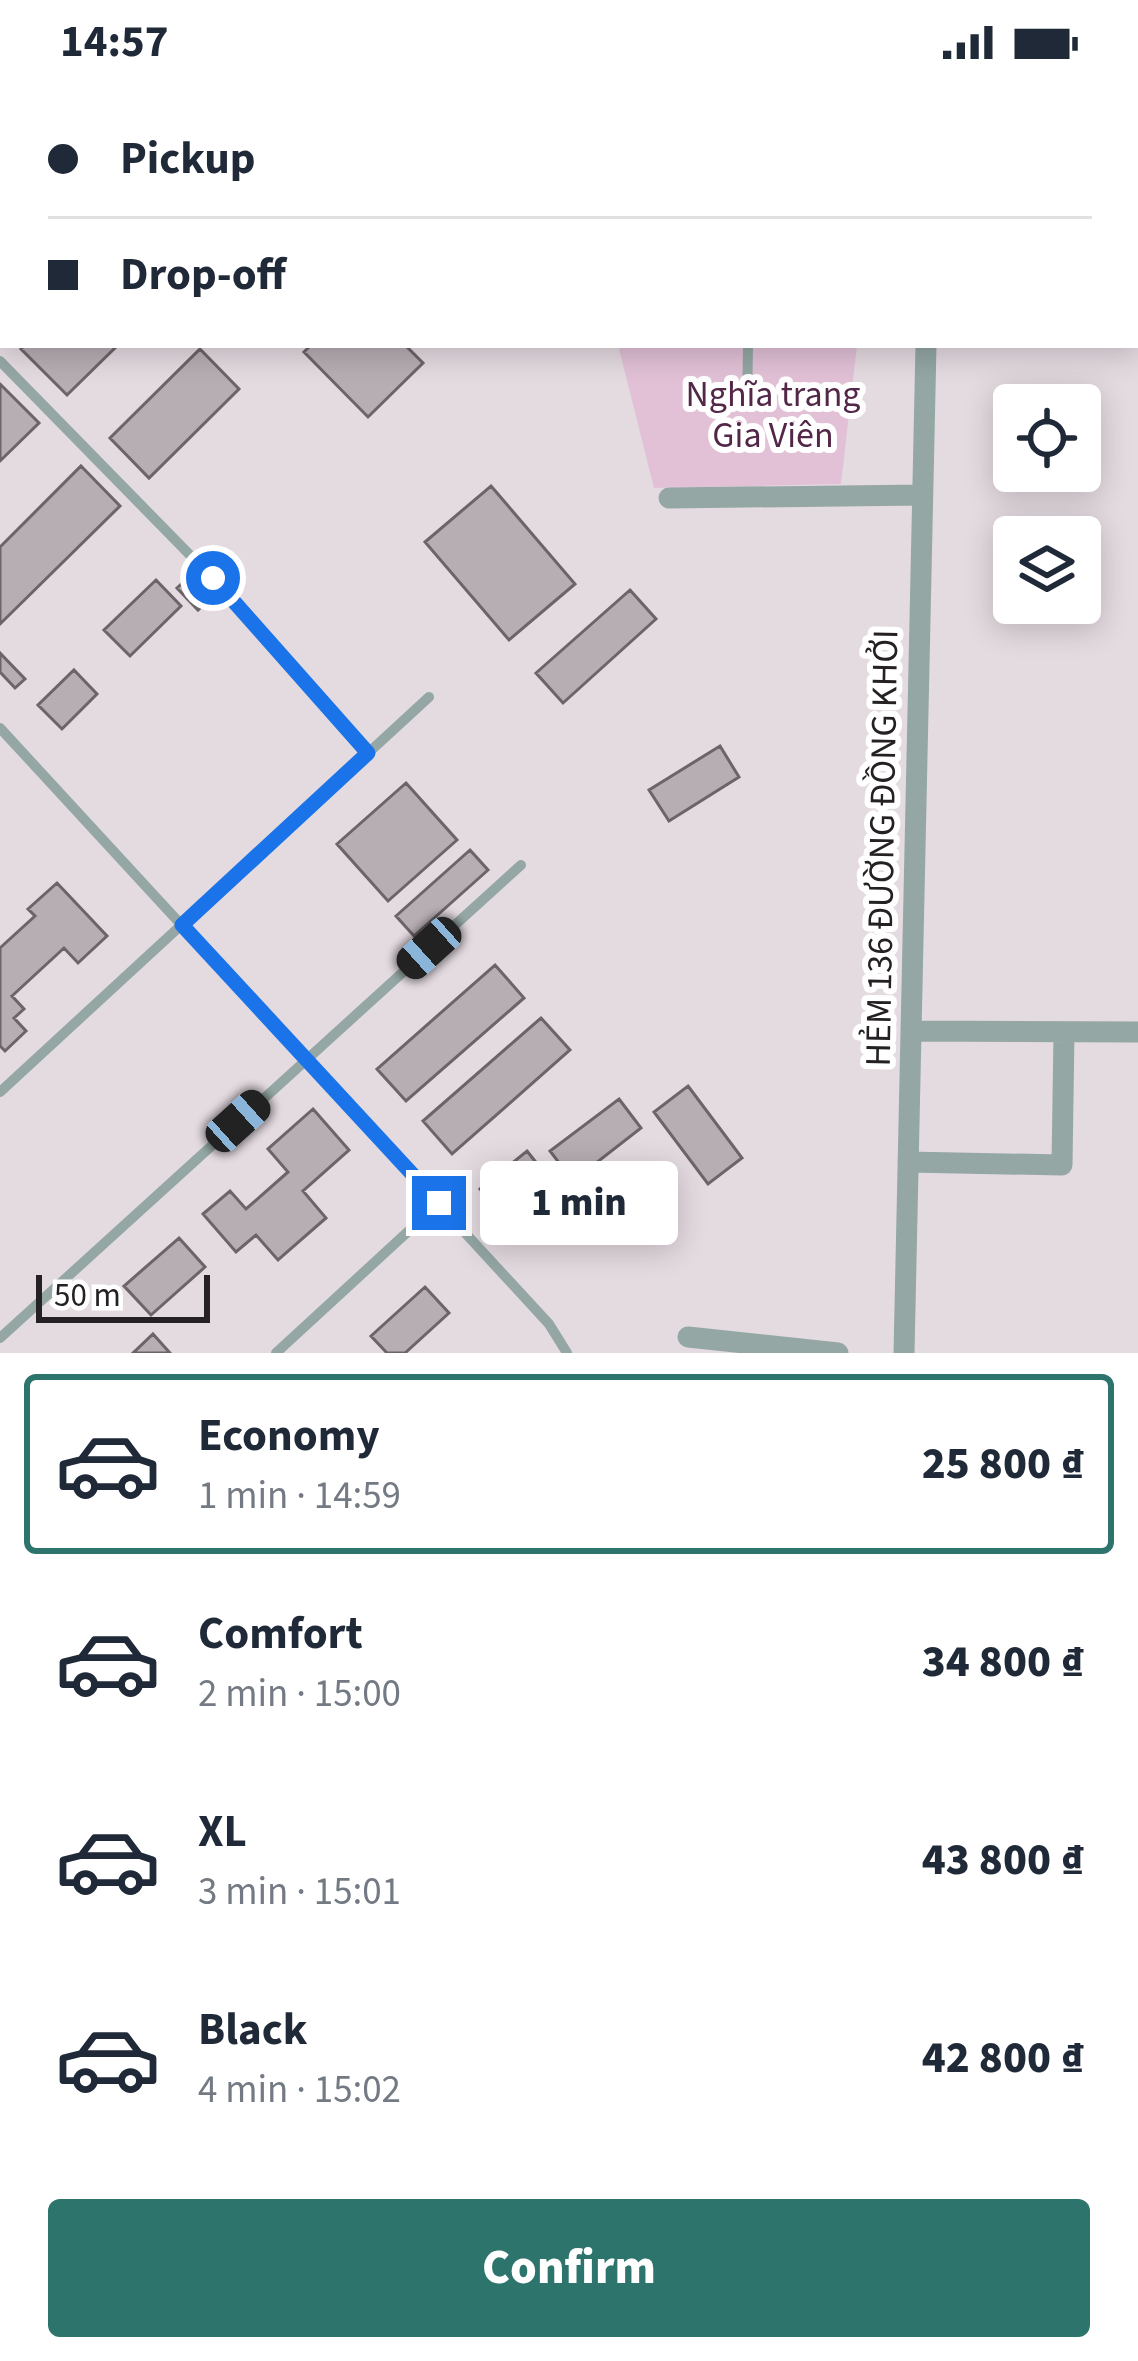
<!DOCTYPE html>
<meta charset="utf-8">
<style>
body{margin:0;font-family:"Source Sans 3",sans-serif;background:#f6f6f7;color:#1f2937;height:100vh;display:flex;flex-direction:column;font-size:45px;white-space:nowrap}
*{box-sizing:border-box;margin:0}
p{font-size:39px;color:#747a83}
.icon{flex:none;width:66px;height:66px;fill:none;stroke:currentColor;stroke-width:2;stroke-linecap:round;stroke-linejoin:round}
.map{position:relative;height:1269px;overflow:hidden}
.details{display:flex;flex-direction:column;background:#fff;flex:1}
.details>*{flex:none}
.top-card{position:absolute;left:0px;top:0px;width:1140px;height:264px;box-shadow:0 6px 30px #0003;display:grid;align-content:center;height:264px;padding:0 48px;background:#fff}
.controls{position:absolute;left:993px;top:300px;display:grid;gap:24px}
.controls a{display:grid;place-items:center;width:108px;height:108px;border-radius:12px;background:#fff;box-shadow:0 6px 30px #0003;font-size:60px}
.scale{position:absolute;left:36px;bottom:30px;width:174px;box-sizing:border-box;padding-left:12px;border:6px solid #242023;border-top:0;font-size:33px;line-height:42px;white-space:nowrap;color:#242023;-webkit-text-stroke:9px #fff;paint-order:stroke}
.end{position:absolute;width:54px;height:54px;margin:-27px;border:15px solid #1a73e8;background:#fff;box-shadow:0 0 0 6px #fff}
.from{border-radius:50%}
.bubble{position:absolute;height:84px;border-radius:12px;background:#fff;box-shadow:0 6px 30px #0003;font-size:39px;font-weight:800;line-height:84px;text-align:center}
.car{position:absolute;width:36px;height:72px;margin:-36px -18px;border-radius:15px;box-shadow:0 0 9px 3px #0007;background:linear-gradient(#222 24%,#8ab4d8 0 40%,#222 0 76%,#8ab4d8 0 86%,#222 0)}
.top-card b{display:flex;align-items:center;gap:42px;height:114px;font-size:45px}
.top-card b+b{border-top:3px solid #e0e1e3}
.top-card i{width:30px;height:30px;background:#1f2937}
ul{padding:21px 0 0;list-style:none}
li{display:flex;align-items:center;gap:36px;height:180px;margin:0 24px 18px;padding:0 24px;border:6px solid transparent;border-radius:12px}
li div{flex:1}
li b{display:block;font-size:45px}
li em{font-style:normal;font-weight:800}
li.active{border-color:#2c746c}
li>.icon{width:108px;height:108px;stroke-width:1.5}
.cta{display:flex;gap:24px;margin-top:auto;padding:24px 48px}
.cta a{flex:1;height:138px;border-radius:12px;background:#2c746c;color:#fff;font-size:48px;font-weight:800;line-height:138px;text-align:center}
.status{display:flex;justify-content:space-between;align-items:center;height:84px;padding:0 60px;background:#fff;direction:ltr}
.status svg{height:33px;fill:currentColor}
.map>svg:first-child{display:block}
.green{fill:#e2c1d7}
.building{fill:#b7aeb4;stroke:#6c6469;stroke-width:3}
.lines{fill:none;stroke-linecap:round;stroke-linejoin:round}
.service{stroke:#94a7a4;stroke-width:10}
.minor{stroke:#94a7a4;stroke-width:21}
.route{stroke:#1a73e8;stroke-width:15}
.labels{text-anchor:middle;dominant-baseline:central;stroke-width:12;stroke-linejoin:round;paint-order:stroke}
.park-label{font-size:36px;fill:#532747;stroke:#fff}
.street-label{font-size:36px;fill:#242023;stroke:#fff}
</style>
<div class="status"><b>14:57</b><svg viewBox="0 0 49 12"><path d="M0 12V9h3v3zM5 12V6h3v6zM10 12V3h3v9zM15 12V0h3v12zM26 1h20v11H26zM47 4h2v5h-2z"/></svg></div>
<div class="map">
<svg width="1138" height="1269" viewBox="0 0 1138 1269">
<rect width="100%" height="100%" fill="#e4dbe1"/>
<!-- green -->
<path class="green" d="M 618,261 L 857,261 L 841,400 L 654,404 Z"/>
<!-- building -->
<path class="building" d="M 2,64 L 3,180 L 0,183 L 0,66 Z
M 25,261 L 118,261 L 67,311 L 21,265 Z
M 311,261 L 405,261 L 423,279 L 368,333 L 304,268 Z
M 200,265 L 239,305 L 149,394 L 110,354 Z
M 0,300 L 39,339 L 0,377 Z
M 81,382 L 120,422 L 0,540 L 0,463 Z
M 491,402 L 575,500 L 509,556 L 425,458 Z
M 192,490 L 213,511 L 198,526 L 177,504 Z
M 156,496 L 181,522 L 130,572 L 104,546 Z
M 630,506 L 656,535 L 563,619 L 536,589 Z
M 0,569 L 25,595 L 15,604 L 0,588 Z
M 74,586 L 97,610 L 62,645 L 38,621 Z
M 720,662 L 739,693 L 669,737 L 649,706 Z
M 406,699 L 457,756 L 388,817 L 337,760 Z
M 470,766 L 488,786 L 414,852 L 396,832 Z
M 57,799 L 107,852 L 78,879 L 64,864 L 12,912 L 24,925 L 14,934 L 26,947 L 5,967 L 0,962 L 0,864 L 35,832 L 28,825 Z
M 495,881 L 524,914 L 406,1017 L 377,985 Z
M 541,934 L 570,966 L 452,1070 L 423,1037 Z
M 688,1002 L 742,1074 L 708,1100 L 654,1028 Z
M 619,1015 L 641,1044 L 573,1097 L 550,1067 Z
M 313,1025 L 349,1066 L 303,1107 L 326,1134 L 278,1176 L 256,1151 L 236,1168 L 203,1130 L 230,1107 L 246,1125 L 288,1088 L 268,1065 Z
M 527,1067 L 554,1101 L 506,1139 L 480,1105 Z
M 179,1154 L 205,1183 L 151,1231 L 124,1202 Z
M 425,1203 L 449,1229 L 405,1269 L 387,1269 L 371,1252 Z
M 153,1250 L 170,1269 L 133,1269 Z"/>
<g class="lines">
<!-- service -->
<path class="service" d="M 332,0 L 333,3
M 653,0 L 653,3
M 683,3 L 713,0
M 762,3 L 762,0
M 0,277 L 234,516 L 369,669
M 747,322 L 748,261
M 0,644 L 549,1240 L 567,1269
M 0,1008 L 429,613
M 0,1254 L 521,781
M 276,1269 L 439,1119"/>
<!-- minor -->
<path class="minor" d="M 505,0 L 507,3
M 930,3 L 930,0
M 1137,78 L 1138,78
M 669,414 L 922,411
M 911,947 L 1138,948
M 908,1078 L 1062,1081 L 1064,948
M 688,1253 L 838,1269
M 904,1269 L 926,261"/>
</g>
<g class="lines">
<!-- route -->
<path class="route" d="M 213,494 L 368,669 L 182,841 L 439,1119"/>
</g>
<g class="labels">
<!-- park labels -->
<g class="park-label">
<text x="773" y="310">Nghĩa trang<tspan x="773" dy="41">Gia Viên</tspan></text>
</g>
<!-- street labels -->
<g class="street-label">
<text transform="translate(882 764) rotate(-89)">HẺM 136 ĐƯỜNG ĐỒNG KHỞI</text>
</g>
</g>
</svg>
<div class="controls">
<a><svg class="icon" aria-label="locate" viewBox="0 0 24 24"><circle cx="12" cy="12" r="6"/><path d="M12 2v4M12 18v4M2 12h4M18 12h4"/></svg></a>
<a><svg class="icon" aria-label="layers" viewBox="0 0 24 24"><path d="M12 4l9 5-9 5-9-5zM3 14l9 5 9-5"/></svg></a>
</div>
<div class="scale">50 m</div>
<i class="end from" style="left:213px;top:494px"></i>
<i class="end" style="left:439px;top:1119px"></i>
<div class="bubble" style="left:480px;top:1077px;width:198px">1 min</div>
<i class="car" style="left:429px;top:864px;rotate:228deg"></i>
<i class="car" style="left:238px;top:1037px;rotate:48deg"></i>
<div class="top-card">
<b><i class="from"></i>Pickup</b>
<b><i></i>Drop-off</b>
</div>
</div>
<section class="details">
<ul>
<li class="active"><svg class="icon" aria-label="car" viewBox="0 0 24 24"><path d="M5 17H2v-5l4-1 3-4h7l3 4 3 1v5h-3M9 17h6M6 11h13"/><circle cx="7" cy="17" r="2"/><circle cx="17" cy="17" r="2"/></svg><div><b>Economy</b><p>1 min · 14:59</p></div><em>25 800 ₫</em></li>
<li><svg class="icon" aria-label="car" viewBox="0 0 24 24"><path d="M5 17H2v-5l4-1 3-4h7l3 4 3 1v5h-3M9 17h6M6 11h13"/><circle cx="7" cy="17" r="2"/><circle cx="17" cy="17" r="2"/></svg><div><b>Comfort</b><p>2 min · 15:00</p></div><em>34 800 ₫</em></li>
<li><svg class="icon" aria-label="car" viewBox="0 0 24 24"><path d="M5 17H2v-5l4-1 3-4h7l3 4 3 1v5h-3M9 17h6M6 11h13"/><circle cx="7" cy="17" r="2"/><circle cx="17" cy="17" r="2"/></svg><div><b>XL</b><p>3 min · 15:01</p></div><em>43 800 ₫</em></li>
<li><svg class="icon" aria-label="car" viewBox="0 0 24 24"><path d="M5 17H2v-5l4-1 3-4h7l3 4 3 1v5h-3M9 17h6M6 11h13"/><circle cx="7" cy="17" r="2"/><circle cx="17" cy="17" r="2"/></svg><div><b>Black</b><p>4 min · 15:02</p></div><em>42 800 ₫</em></li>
</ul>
<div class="cta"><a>Confirm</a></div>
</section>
